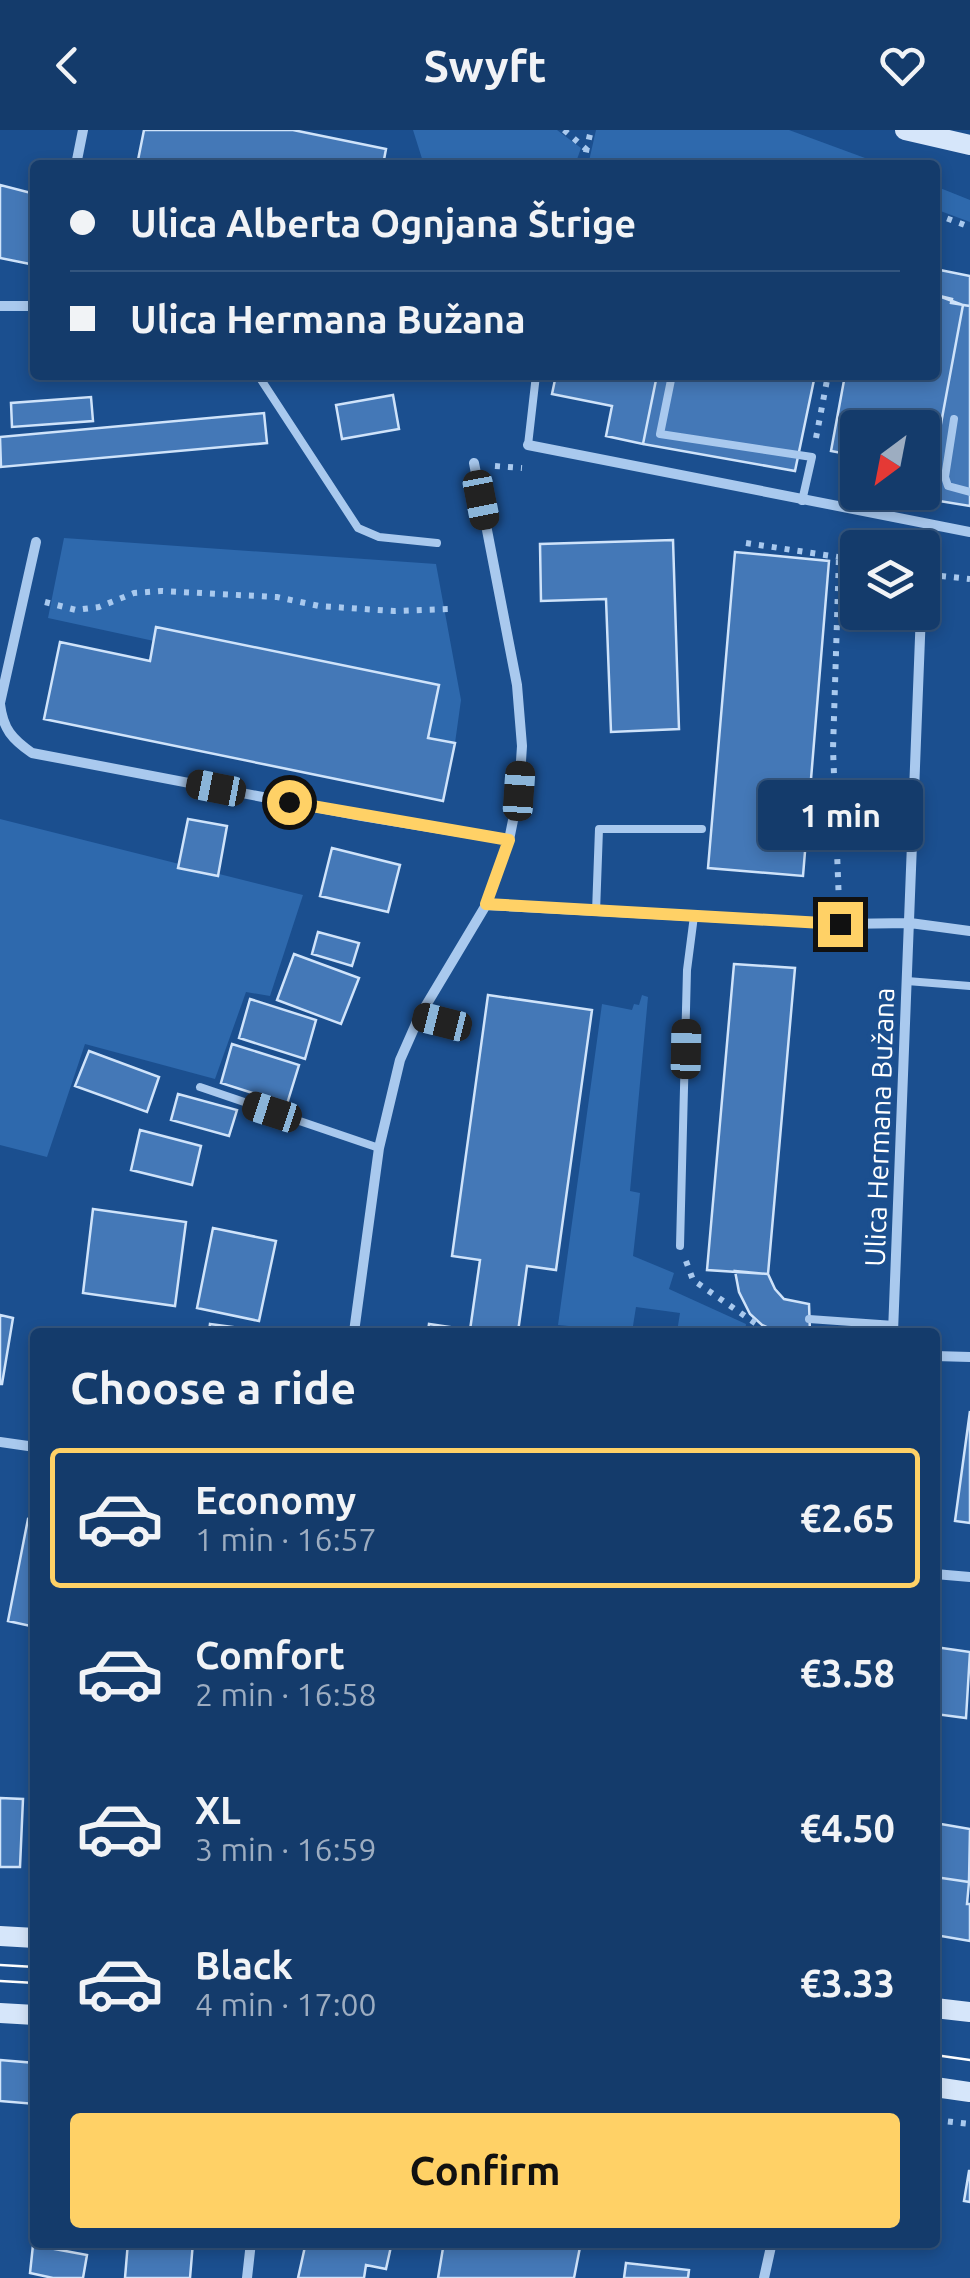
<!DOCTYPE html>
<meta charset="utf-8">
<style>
body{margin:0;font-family:Ubuntu,sans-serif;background:#214673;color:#f1f3f6;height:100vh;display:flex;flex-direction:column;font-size:38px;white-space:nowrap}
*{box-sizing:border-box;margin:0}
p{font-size:32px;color:#9dadc1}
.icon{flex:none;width:55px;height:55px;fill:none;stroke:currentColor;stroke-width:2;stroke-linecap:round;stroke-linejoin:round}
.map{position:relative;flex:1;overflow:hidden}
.panel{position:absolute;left:30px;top:1198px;width:910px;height:920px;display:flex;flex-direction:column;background:#143b6b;border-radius:10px;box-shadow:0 5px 15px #0003,0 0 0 2px #33557e}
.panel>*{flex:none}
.hud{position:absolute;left:30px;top:30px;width:910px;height:220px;border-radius:10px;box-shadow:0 5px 15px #0003,0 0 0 2px #33557e;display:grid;align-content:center;height:220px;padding:0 40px;background:#143b6b}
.needle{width:65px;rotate:212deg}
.tools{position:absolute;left:840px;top:280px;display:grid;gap:20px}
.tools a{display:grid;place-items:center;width:100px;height:100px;border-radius:10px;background:#143b6b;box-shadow:0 5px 15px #0003,0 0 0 2px #33557e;font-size:50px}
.end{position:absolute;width:45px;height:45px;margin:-22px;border:12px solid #ffd166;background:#111;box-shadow:0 0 0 5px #111}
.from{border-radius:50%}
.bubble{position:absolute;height:70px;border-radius:10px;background:#143b6b;box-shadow:0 5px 15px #0003,0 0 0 2px #33557e;font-size:32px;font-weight:700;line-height:70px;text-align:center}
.car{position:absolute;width:30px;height:60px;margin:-30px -15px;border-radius:12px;box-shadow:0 0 8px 2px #0007;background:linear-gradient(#222 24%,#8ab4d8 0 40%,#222 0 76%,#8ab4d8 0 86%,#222 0)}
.hud b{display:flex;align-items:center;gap:35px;height:95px;font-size:38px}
.hud b+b{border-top:2px solid #33557e}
.hud i{width:25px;height:25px;background:#f1f3f6}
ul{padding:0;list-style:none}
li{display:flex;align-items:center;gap:30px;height:140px;margin:0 20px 15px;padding:0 20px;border:5px solid transparent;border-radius:10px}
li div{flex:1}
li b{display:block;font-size:38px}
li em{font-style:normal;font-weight:700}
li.current{border-color:#ffd166}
li>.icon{width:90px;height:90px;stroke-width:1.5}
h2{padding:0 40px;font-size:45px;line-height:120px}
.primary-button{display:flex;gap:20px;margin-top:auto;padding:20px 40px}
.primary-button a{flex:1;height:115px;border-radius:10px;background:#ffd166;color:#111;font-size:40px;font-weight:700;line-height:115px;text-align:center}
header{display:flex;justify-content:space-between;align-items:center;height:130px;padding:0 40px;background:#143b6b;font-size:45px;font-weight:700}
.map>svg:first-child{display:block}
.green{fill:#2e69ad}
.building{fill:#4478b7;stroke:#cfe3fa;stroke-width:2.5}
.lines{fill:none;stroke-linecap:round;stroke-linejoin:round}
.path{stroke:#a9c9ee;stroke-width:6;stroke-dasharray:5 8;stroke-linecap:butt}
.service{stroke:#a9c9ee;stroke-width:8}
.minor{stroke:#a9c9ee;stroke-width:10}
.secondary{stroke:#d6e6fa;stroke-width:20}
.tram{stroke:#fff;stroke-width:2.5}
.route{stroke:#ffd166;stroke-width:12}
.labels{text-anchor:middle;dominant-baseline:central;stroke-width:8;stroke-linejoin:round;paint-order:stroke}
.street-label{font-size:28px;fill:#fff;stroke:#1b4f8f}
</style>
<header><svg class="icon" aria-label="back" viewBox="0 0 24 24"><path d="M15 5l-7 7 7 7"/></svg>Swyft<svg class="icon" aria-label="heart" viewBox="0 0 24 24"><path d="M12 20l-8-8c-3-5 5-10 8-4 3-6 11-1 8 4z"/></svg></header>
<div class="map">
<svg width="970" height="2148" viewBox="0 0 970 2148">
<rect width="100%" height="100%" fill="#1b4f8f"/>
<!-- green -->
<path class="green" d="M 413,0 L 557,0 L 581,18 L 575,35 L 424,35 Z
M 596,0 L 789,0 L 884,35 L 591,35 L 589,31 Z
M 935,56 L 970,70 L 970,92 L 935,79 Z
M 64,408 L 436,434 L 461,570 L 455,613 L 428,608 L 438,555 L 157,497 L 154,511 L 48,488 Z
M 0,689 L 303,765 L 270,866 L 246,862 L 215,949 L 85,914 L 47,1027 L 0,1015 Z
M 642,865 L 648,867 L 630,1061 L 640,1063 L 633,1126 L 674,1143 L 669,1159 L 746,1194 L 745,1202 L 677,1202 L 680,1183 L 636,1177 L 632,1202 L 558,1195 L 602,874 L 632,880 L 634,874 L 639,875 Z"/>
<!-- building -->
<path class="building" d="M 144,0 L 293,0 L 386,19 L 383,35 L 137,35 Z
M 0,55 L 35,64 L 35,107 L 30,134 L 0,128 Z
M 935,139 L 970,146 L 970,176 L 951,173 L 952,169 L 936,165 L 935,170 Z
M 936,165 L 963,175 L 927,369 L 894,362 L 922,362 L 922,298 L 858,298 L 858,326 L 831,321 L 845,245 L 935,245 Z
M 963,175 L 970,176 L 970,376 L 927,369 Z
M 556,245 L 657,245 L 643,314 L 606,306 L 612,276 L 552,264 Z
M 657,245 L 815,245 L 795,341 L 643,314 Z
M 393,265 L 399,299 L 342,309 L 336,275 Z
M 91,267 L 93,291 L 12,297 L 11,273 Z
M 264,283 L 267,313 L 1,337 L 0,307 Z
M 673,410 L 679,599 L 611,602 L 606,469 L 541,471 L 540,414 Z
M 735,422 L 829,431 L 803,746 L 708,738 Z
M 156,497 L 439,555 L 428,608 L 455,613 L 443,671 L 44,589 L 60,512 L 150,531 Z
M 188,689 L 227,696 L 218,746 L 178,738 Z
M 332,718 L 400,735 L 388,782 L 320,766 Z
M 318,802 L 359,813 L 352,836 L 312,824 Z
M 294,824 L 359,848 L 341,894 L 277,870 Z
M 734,834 L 795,838 L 768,1144 L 707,1140 Z
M 488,865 L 592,880 L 556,1140 L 527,1136 L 518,1202 L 428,1202 L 429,1194 L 470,1200 L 480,1130 L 452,1126 Z
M 250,869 L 316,890 L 305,929 L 239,908 Z
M 232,914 L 299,935 L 287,974 L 221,953 Z
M 89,921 L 159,947 L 147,982 L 75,956 Z
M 178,964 L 237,980 L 229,1006 L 171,990 Z
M 140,1000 L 201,1016 L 192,1055 L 131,1040 Z
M 93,1079 L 186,1092 L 175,1176 L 83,1163 Z
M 213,1098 L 276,1111 L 259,1191 L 197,1178 Z
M 735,1141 L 768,1144 L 775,1159 L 784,1169 L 809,1174 L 810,1202 L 777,1202 L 762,1195 L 750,1184 L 739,1162 Z
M 0,1185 L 13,1188 L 2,1254 L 0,1254 Z
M 210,1194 L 240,1198 L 276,1202 L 209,1202 Z
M 970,1281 L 970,1393 L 955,1391 Z
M 28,1389 L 35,1391 L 35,1497 L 8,1491 Z
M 935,1517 L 970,1522 L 966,1588 L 935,1584 Z
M 0,1668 L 23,1669 L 20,1737 L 0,1737 Z
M 935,1693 L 970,1699 L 969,1752 L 935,1747 Z
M 935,1747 L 969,1752 L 967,1774 L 970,1774 L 970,1811 L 935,1805 Z
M 0,1930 L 35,1933 L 35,1974 L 0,1971 Z
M 969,2041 L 970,2041 L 970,2072 L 964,2071 Z
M 128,2112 L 193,2112 L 190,2148 L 125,2148 Z
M 306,2112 L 392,2112 L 386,2139 L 366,2135 L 364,2148 L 298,2148 Z
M 444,2112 L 581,2112 L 574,2148 L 438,2148 Z
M 33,2115 L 87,2125 L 83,2148 L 53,2148 L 30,2143 Z
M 626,2133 L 689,2140 L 688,2148 L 624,2148 Z"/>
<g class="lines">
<!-- path -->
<path class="path" d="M 564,0 L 587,20
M 583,35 L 591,0
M 935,84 L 970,97
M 816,308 L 828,245
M 495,336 L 522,338
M 746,413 L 858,430
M 941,446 L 970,449
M 45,472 L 76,480 L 99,477 L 134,463 L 161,461 L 277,467 L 319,476 L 394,481 L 449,479
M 839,773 L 833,619 L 839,426
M 686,1131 L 693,1150 L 768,1202
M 935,1990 L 970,1994"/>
<!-- service -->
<path class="service" d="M 258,245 L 358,398 L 379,407 L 437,413
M 672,245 L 660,304 L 812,327 L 802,371
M 954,289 L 945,347 L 948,356 L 970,362
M 528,315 L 536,245
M 596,782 L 599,699 L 702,699
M 907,851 L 970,856
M 419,887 L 464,898
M 200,957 L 379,1018
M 680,1116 L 687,840 L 694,786
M 809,1189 L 894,1195"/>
<!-- minor -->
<path class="minor" d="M 76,35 L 83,0
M 0,176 L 35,176
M 528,315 L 970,402
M 922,458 L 929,394
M 0,573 L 36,412
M 0,574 C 3,599 12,609 32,623 L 362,686 L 509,710
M 486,775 L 840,794 L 910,793 L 970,801
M 354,1202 L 379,1018 L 400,930 L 419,887 L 486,775 L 509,710 L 519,661 L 522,616 L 517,555 L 474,333
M 893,1202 L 921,482
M 935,1226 L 970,1227
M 0,1312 L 35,1317
M 935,1444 L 970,1447
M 247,2148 L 251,2112
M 764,2148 L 772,2112"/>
<!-- secondary -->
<path class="secondary" d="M 905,0 L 970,15
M 0,1806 L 35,1808
M 935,1878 L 970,1882
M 0,1883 L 35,1885
M 935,1957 L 970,1962"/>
<!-- tram -->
<path class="tram" d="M 0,1835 L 35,1837
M 0,1851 L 35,1853
M 935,1925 L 970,1930"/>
</g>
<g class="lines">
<!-- route -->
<path class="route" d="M 289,672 L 509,710 L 486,774 L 840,794"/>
</g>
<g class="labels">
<!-- street labels -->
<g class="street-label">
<text transform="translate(879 997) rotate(-88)">Ulica Hermana Bužana</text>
</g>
</g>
</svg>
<div class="tools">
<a><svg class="needle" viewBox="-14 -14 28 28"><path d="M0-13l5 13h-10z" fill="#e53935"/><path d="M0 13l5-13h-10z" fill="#9dadc1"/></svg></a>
<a><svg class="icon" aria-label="layers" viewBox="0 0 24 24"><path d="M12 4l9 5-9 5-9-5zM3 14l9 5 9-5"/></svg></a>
</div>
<i class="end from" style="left:289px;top:672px"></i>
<i class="end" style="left:840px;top:794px"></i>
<div class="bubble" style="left:758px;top:650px;width:165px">1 min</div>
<i class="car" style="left:481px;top:370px;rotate:169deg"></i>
<i class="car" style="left:216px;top:658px;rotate:281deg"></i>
<i class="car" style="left:519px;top:661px;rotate:4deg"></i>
<i class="car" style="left:442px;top:892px;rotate:284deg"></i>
<i class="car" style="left:686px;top:919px;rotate:1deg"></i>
<i class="car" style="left:272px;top:982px;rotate:288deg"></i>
<div class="hud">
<b><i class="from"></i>Ulica Alberta Ognjana Štrige</b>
<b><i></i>Ulica Hermana Bužana</b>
</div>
<section class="panel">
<h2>Choose a ride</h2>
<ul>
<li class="current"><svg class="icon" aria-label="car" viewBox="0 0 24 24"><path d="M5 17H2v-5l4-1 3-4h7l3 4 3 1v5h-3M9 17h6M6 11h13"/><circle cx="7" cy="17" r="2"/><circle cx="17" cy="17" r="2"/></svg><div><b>Economy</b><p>1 min · 16:57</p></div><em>€2.65</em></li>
<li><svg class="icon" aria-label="car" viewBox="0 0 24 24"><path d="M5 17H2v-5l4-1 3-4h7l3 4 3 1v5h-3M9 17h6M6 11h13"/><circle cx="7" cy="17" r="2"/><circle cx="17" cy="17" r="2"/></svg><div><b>Comfort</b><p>2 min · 16:58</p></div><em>€3.58</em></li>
<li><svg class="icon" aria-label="car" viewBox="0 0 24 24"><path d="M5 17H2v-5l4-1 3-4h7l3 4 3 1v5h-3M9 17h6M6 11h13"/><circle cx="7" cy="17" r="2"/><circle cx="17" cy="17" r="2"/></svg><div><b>XL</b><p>3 min · 16:59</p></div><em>€4.50</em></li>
<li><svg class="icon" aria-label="car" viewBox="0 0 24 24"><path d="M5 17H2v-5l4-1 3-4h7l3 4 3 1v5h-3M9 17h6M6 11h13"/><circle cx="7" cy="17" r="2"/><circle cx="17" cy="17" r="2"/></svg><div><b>Black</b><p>4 min · 17:00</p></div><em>€3.33</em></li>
</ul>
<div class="primary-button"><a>Confirm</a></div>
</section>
</div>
